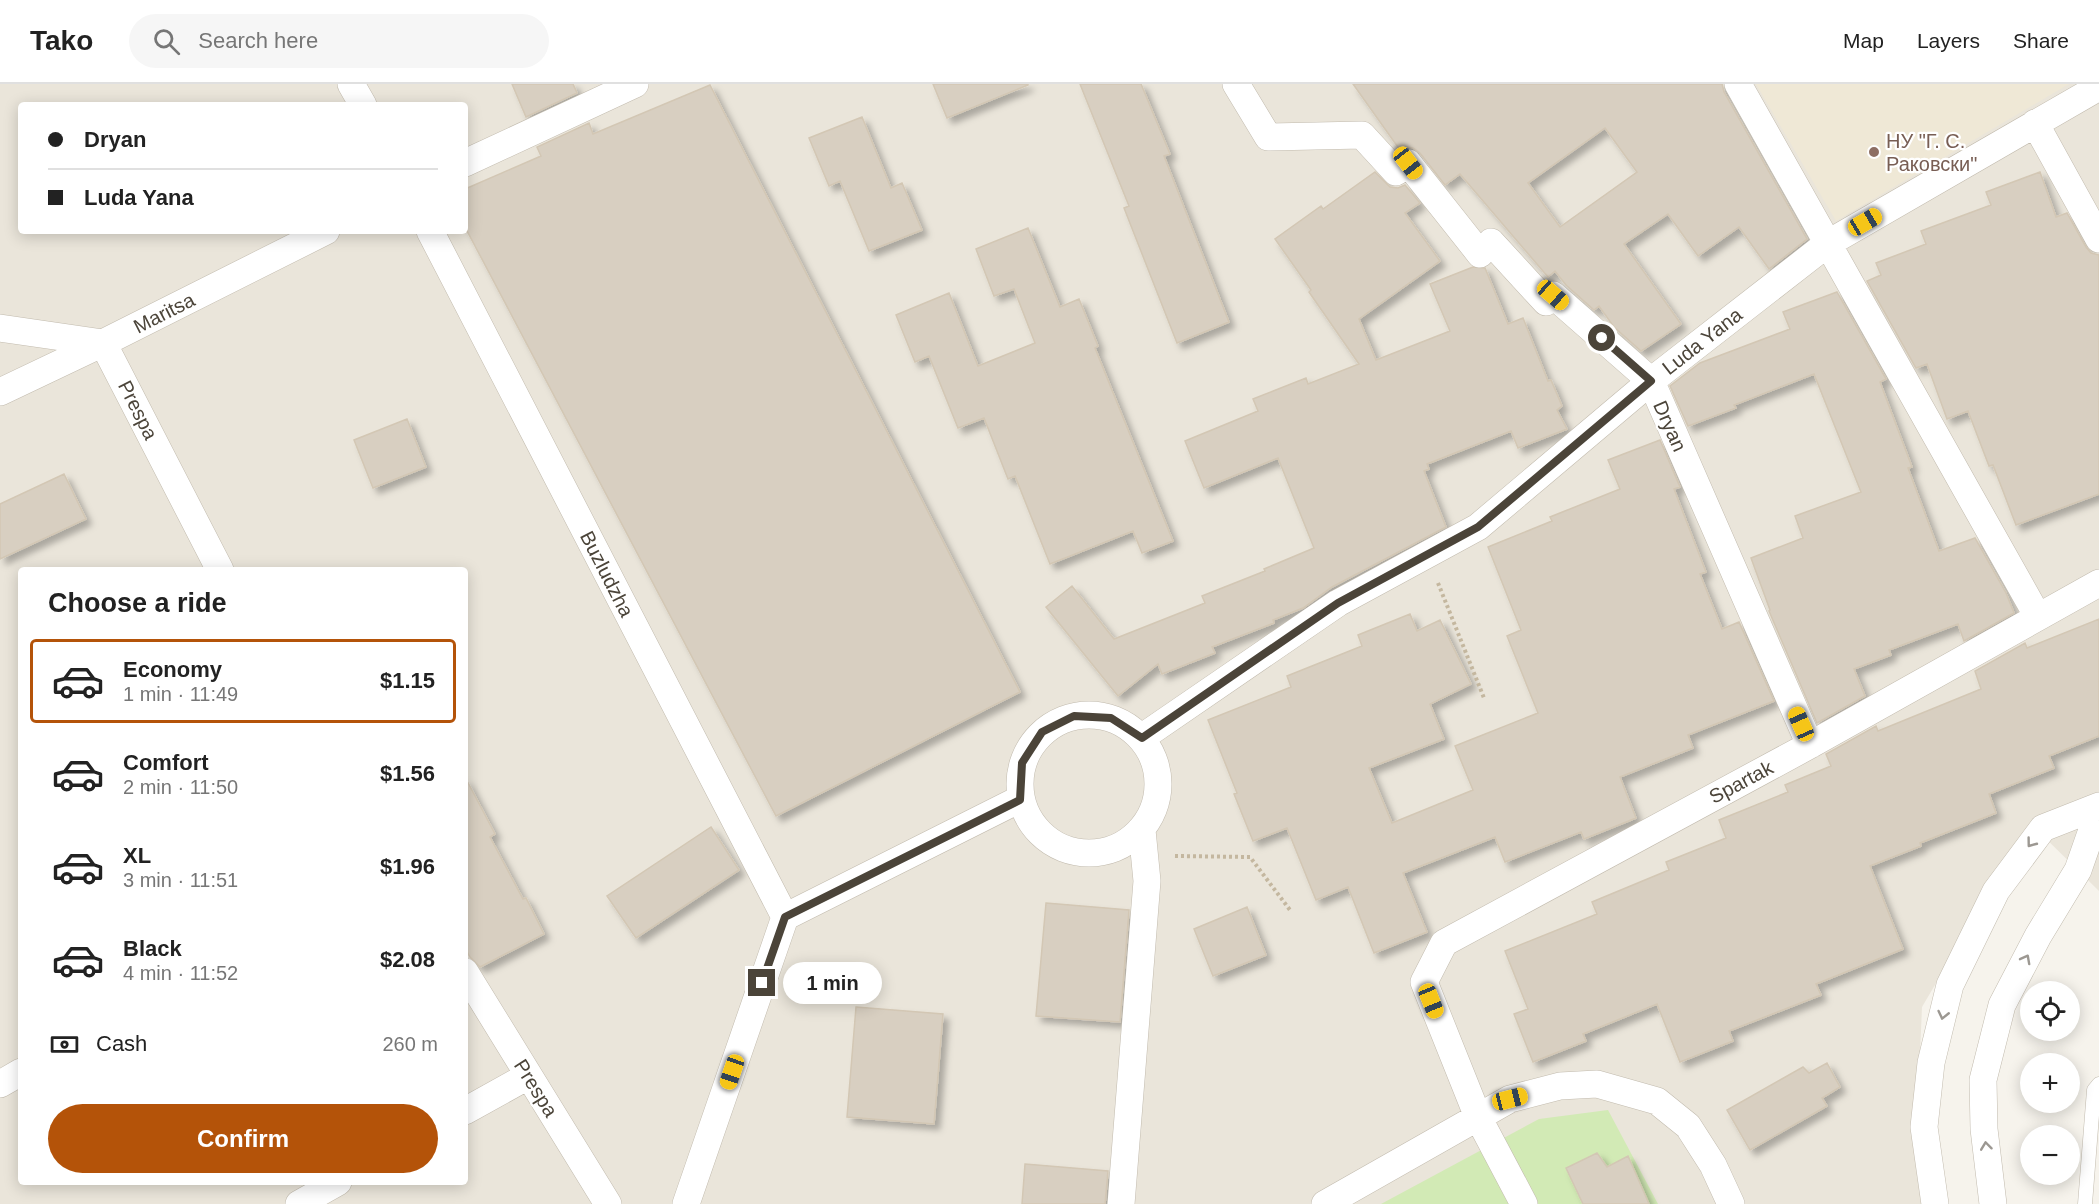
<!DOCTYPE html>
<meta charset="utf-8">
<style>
body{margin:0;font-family:Arial,sans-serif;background:#f6f6f6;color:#222;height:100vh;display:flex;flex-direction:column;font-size:22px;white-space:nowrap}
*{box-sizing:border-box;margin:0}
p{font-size:20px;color:#767676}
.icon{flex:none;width:33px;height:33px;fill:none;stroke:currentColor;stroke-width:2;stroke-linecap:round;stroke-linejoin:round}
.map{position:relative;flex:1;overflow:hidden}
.panel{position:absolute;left:18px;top:483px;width:450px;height:618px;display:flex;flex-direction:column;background:#fff;border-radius:6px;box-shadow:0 3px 15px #0003}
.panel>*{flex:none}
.top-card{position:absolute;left:18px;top:18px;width:450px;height:132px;border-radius:6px;box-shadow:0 3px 15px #0003;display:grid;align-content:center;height:132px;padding:0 30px;background:#fff}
.buttons{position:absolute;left:2020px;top:897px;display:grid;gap:12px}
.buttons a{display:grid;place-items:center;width:60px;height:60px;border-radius:50%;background:#fff;box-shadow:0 3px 15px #0003;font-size:30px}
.end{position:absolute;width:27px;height:27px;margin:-14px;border:8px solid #4b4439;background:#fff;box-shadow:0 0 0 3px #fff}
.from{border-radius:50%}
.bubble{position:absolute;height:42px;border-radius:21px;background:#fff;box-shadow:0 3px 15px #0003;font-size:20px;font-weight:600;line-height:42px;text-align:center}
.car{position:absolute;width:18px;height:36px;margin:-18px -9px;border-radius:8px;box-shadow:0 0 4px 2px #0007;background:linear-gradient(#f5c518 24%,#345 0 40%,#f5c518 0 76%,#345 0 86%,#f5c518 0)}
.top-card b{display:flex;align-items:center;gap:21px;height:57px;font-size:22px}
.top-card b+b{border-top:2px solid #e0e0e0}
.top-card i{width:15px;height:15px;background:#222}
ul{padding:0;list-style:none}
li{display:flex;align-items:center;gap:18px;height:84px;margin:0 12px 9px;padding:0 18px;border:3px solid transparent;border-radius:6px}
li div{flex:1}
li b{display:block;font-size:22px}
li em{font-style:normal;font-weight:600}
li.selected{border-color:#b45309}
li>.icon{width:54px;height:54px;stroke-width:1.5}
h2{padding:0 30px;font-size:27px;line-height:72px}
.pay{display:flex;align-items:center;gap:15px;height:66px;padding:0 30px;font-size:22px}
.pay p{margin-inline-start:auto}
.primary-button{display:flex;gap:12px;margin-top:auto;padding:12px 30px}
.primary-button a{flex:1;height:69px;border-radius:36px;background:#b45309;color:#fff;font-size:24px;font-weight:600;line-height:69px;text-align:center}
header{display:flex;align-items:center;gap:36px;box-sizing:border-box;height:84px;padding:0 30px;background:#fff;border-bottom:2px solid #e0e0e0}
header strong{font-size:28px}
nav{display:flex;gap:33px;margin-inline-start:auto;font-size:21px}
.search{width:420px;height:54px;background:#f6f6f6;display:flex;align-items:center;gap:15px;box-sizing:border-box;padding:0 21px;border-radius:33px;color:#767676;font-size:22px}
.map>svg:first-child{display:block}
.residential{fill:#eae5da;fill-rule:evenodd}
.education{fill:#efe8d6}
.green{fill:#d2eab5}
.building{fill:#d8cfc1;stroke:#d3c7b4;stroke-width:1.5;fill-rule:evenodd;filter:url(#shadow)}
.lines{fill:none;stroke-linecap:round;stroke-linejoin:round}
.lane-casing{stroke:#c2bbae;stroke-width:15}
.street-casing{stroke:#c2bbae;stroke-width:28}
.path{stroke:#c4b79f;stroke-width:4;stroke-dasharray:3 3;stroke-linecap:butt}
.lane{stroke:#fff;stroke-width:14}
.street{stroke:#fff;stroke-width:27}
.oneway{stroke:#9c9892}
.route{stroke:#4b4439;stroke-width:8}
.education-dot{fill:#8d6e63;stroke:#fff;stroke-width:2}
.labels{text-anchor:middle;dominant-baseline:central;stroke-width:4.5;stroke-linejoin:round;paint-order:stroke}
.education-label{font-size:20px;fill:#785e54;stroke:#fff;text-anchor:start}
.street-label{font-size:20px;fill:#4b4439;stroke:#fff}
</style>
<header>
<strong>Tako</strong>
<div class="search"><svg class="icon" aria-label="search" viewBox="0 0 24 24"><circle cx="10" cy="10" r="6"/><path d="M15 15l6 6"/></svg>Search here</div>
<nav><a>Map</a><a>Layers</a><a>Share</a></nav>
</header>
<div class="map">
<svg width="2099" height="1120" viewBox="0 0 2099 1120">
<defs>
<filter id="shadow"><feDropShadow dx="5.5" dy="5.5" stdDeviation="3" flood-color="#0004"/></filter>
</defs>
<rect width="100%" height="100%" fill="#f6f3ec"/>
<!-- residential -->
<path class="residential" d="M 0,0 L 2099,0 L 2099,807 L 2030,739 L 1922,923 L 1916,1064 L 1923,1120 L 0,1120 ZM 21,21 L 465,21 L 465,147 L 21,147 ZM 21,486 L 465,486 L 465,1098 L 21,1098 Z"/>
<!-- education -->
<path class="education" d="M 1756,0 L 2069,0 L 1836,137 Z"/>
<!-- green -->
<path class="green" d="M 1608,1026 L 1658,1120 L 1381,1120 L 1539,1035 Z"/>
<!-- building -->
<path class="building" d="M 512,0 L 573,0 L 577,9 L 526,33 Z
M 933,0 L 1028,0 L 1028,1 L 947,34 Z
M 1080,0 L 1141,0 L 1170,70 L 1164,72 L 1229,238 L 1177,259 L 1124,124 L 1129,122 Z
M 1353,0 L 1722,0 L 1724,8 L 1807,155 L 1769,185 L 1739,143 L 1698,172 L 1668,130 L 1624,160 L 1681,240 L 1641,267 L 1614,243 L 1599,222 L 1594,226 L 1566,201 L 1555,187 L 1548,193 L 1460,90 L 1445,101 L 1420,69 L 1413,64 L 1407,63 L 1400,66 ZM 1605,44 L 1637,88 L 1560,143 L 1528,99 Z
M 710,1 L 1020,608 L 776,732 L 465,143 L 465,105 L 541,72 L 537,63 L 589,39 L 593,50 Z
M 862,33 L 891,104 L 902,99 L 922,146 L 869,167 L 840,97 L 829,102 L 809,54 Z
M 1375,88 L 1390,103 L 1398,104 L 1405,101 L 1420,119 L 1405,129 L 1440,177 L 1359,235 L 1376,276 L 1450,247 L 1430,200 L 1473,183 L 1485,184 L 1508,240 L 1523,234 L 1548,297 L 1551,296 L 1562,322 L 1557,326 L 1567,345 L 1518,364 L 1511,347 L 1427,380 L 1429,385 L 1424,387 L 1446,443 L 1332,503 L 1303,524 L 1273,536 L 1274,539 L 1212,563 L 1215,569 L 1162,590 L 1158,580 L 1118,612 L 1046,523 L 1072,502 L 1114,555 L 1205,519 L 1202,512 L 1265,487 L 1264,485 L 1314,464 L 1278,374 L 1204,404 L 1185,357 L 1258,327 L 1253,315 L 1306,294 L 1308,300 L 1359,280 L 1309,208 L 1311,206 L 1275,155 L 1321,122 L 1323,125 Z
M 2040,88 L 2056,133 L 2067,129 L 2086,163 L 2091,169 L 2099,171 L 2099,410 L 2016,441 L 1993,381 L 1989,382 L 1968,327 L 1947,335 L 1927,280 L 1916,284 L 1867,197 L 1881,191 L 1876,179 L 1926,160 L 1921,147 L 1991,121 L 1986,108 Z
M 1028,144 L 1060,223 L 1079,215 L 1098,262 L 1095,264 L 1173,457 L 1142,469 L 1133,447 L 1050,480 L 1015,392 L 1008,395 L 984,334 L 958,344 L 929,272 L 915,278 L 896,231 L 949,209 L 978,282 L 1035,259 L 1014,205 L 994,212 L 976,165 Z
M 1837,208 L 1886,295 L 1880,298 L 1912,383 L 1908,384 L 1939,467 L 1975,454 L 2006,509 L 2014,529 L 1964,557 L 1958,540 L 1889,566 L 1891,571 L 1854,585 L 1865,612 L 1817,639 L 1769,527 L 1770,526 L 1751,474 L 1803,454 L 1795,432 L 1861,408 L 1814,290 L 1734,321 L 1736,324 L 1688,342 L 1670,302 L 1700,279 L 1790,245 L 1783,228 Z
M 407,335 L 426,383 L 373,404 L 354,356 Z
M 1660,356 L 1680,403 L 1674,405 L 1706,488 L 1700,490 L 1722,545 L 1739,538 L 1774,617 L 1688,651 L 1693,664 L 1620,693 L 1636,734 L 1584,755 L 1581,748 L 1505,778 L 1495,753 L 1403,789 L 1427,848 L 1374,869 L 1348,803 L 1316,816 L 1287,744 L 1253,757 L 1234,710 L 1237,709 L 1208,636 L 1291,603 L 1287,592 L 1362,562 L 1358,551 L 1410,530 L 1417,547 L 1440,536 L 1471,600 L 1430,620 L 1444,655 L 1369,684 L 1392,739 L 1473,706 L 1455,662 L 1538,629 L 1507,552 L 1521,546 L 1488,463 L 1552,437 L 1550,433 L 1620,405 L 1608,376 Z
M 64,390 L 86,435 L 0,475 L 0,420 Z
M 2099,535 L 2099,652 L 2049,672 L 2054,684 L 1989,710 L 1996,729 L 1920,759 L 1921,762 L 1870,782 L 1903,865 L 1816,900 L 1821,911 L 1729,947 L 1733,957 L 1680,978 L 1657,920 L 1583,950 L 1586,957 L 1533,978 L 1514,930 L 1528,925 L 1505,867 L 1597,830 L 1592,818 L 1669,786 L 1666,778 L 1726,754 L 1719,736 L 1788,708 L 1785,701 L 1831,682 L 1826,670 L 1876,642 L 1878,647 L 1981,605 L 1975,587 L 2025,559 L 2027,564 Z
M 465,693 L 495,750 L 490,753 L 523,815 L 526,814 L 544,850 L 480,883 L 470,873 L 465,864 Z
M 711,743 L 739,786 L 636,854 L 607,812 Z
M 1046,819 L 1129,826 L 1120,938 L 1036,932 Z
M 1247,823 L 1266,871 L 1213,892 L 1194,845 Z
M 856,923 L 943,930 L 934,1040 L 847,1033 Z
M 1827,979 L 1840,1003 L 1822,1014 L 1827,1022 L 1750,1066 L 1727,1026 L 1803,983 L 1809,989 Z
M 1597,1069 L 1607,1083 L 1628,1072 L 1649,1120 L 1583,1120 L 1566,1084 Z
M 1025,1080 L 1108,1087 L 1105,1120 L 1022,1120 Z"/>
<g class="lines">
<defs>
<path id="lane" d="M 2085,1120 L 2094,1006 L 2099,1000"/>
<path id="street" d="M 351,0 L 363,21
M 1236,0 L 1268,53 L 1362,51 L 1396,88 L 1408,79 L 1480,170 L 1491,158 L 1546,218 L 1553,211 L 1651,297 L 1810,661
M 1738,0 L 2038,533
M 2035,39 L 2099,155
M 465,79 L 635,0
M 430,147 L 785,833
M 0,244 L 103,259 L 220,486
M 0,308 L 103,259 L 326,147
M1020 700a69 69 0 1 1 138 0a69 69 0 1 1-138 0Z
M 1141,654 L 1338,519 L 1478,443 L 1651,297 L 1827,160 L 2099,3
M 465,888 L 608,1120
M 0,1000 L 21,988
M 465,1027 L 528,992
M 299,1120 L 338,1098
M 686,1120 L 785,833 L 1020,715
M 1121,1120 L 1147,797 L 1142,746
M 1325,1120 L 1510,1015 L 1560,1002 L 1597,1000 L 1657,1017 L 1688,1042 L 1713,1081 L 1731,1120
M 1524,1120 L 1478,1033 L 1424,898 L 1444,859 L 1810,661 L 2099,499
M 1935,1120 L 1924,1043 L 1931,979 L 1950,901 L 1996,807 L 2043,744 L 2099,722
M 1993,1120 L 1984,1045 L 1983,996 L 2002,921 L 2038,852 L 2078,786 L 2099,726"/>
</defs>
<!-- lane casing -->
<use href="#lane" class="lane-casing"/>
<!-- street casing -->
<use href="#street" class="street-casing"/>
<!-- path -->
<path class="path" d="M 1438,499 L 1484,614
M 1175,772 L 1250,773 L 1290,826"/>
<!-- lane -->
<use href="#lane" class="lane"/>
<!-- street -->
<use href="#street" class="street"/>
</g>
<!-- one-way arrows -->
<defs><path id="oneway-chevron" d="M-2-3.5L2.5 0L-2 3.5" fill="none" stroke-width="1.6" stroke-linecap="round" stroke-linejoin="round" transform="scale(1.5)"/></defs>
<g class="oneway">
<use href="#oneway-chevron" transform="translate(2031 759) rotate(127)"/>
<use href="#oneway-chevron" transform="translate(2026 875) rotate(-62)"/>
<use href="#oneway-chevron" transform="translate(1943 931) rotate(103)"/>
<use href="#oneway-chevron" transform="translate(1986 1062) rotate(-97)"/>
</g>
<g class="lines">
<!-- route -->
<path class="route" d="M 762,899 L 785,833 L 1020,716 L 1022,679 L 1042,648 L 1074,632 L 1111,634 L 1142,654 L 1338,519 L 1478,443 L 1651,297 L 1602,254"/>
</g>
<!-- markers -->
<circle class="education-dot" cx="1874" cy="68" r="6"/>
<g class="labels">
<!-- education labels -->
<g class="education-label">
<text x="1886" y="57">НУ "Г. С.<tspan x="1886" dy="23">Раковски"</tspan></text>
</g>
<!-- street labels -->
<g class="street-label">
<text transform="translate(164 229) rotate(-27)">Maritsa</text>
<text transform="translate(1702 257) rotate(-38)">Luda Yana</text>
<text transform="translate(138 326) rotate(63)">Prespa</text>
<text transform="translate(1670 342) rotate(66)">Dryan</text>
<text transform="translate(607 490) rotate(63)">Buzludzha</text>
<text transform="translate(1741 698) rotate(-28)">Spartak</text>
<text transform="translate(536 1004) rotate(58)">Prespa</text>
</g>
</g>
</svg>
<div class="buttons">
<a><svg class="icon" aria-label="locate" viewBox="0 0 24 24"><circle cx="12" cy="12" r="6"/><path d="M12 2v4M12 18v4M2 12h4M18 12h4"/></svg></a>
<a>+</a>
<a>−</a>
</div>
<i class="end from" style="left:1602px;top:254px"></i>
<i class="end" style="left:762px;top:899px"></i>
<div class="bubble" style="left:783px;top:878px;width:99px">1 min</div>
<i class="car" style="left:1408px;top:79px;rotate:142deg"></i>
<i class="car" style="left:1865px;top:138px;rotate:60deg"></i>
<i class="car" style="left:1553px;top:211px;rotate:131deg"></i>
<i class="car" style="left:1801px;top:640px;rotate:336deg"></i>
<i class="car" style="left:1431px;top:917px;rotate:158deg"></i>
<i class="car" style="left:732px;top:988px;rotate:199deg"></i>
<i class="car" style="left:1510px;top:1015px;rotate:76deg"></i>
<div class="top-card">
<b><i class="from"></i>Dryan</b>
<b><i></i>Luda Yana</b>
</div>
<section class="panel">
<h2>Choose a ride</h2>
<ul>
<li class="selected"><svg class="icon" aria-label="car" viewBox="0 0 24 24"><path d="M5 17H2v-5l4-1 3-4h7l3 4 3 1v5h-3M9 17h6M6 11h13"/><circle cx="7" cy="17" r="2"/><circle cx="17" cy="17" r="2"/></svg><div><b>Economy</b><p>1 min · 11:49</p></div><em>$1.15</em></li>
<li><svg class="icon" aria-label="car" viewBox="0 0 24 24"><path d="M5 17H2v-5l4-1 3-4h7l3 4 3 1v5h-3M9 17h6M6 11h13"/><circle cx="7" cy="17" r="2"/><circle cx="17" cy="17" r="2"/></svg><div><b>Comfort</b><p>2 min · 11:50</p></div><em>$1.56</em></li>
<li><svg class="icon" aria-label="car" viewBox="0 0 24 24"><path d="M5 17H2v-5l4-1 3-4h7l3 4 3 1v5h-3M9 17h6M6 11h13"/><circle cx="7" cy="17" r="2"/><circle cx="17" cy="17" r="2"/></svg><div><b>XL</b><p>3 min · 11:51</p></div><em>$1.96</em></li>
<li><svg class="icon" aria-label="car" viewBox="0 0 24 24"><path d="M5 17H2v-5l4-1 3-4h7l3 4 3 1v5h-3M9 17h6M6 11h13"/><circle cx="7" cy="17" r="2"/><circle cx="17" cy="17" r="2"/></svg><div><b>Black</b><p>4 min · 11:52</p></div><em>$2.08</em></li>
</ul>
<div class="pay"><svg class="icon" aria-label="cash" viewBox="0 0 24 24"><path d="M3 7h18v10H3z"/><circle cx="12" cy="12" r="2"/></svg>Cash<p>260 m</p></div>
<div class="primary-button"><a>Confirm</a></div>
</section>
</div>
